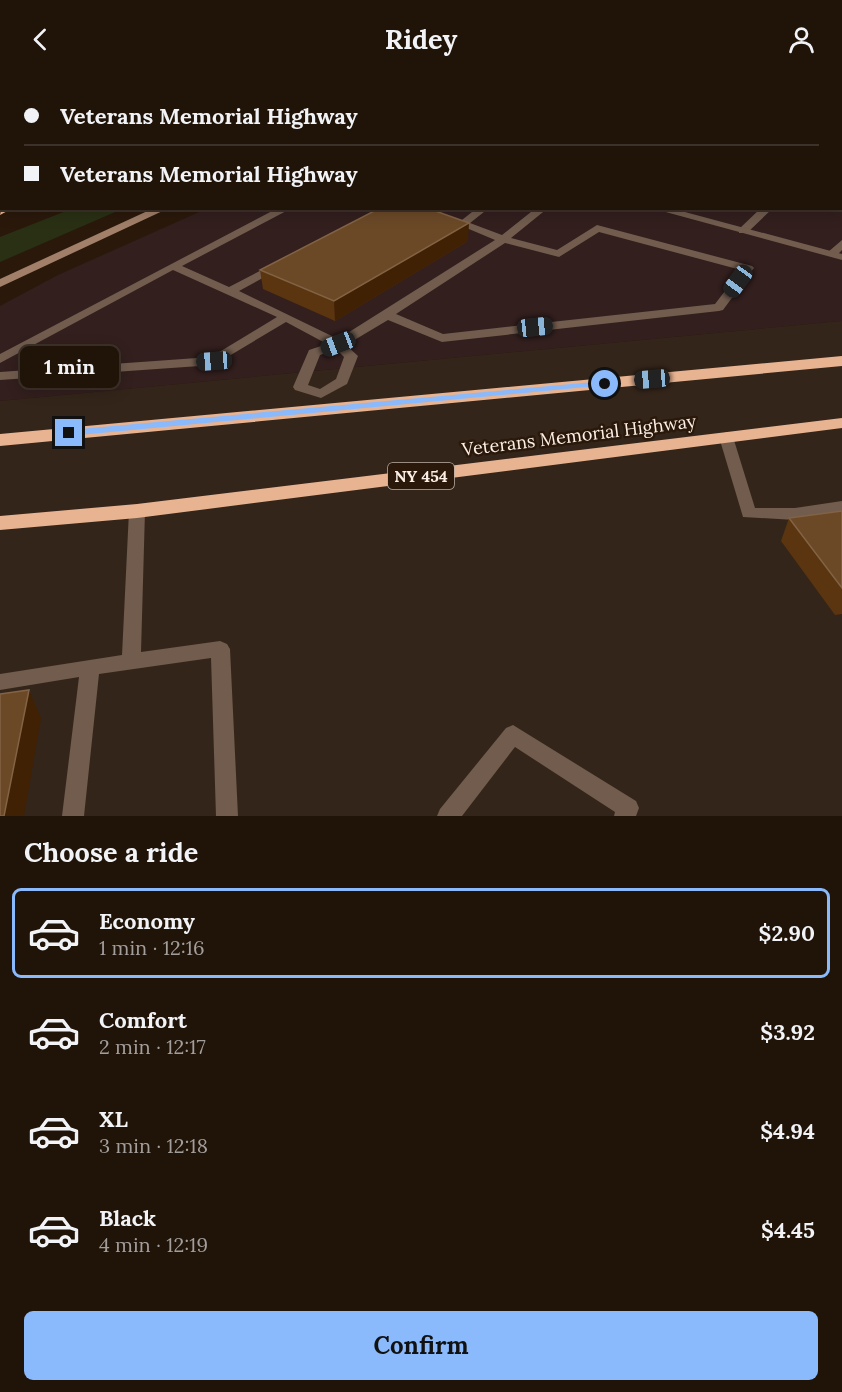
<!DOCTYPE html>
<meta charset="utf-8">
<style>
body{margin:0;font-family:Lora,serif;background:#2d2016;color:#f1f3f6;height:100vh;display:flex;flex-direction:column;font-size:22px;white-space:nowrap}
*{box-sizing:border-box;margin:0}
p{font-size:20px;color:#a29e9c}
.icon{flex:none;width:33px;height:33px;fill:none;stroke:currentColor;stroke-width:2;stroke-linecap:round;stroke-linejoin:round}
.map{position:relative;height:738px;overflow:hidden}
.sheet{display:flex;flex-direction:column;background:#201308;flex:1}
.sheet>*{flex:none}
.top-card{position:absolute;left:0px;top:0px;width:843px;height:132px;box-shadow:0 3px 15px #0003,0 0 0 2px #3d3229;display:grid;align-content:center;height:132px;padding:0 24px;background:#201308}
.end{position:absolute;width:27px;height:27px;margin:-14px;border:8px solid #8abafc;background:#111;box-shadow:0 0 0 3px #111}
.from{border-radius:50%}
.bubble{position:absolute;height:42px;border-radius:9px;background:#201308;box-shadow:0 3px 15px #0003,0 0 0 2px #3d3229;font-size:20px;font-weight:700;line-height:42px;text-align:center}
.car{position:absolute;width:18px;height:36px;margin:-18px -9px;border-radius:8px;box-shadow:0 0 4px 2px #0007;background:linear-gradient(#222 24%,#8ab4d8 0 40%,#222 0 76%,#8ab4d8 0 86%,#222 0)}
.top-card b{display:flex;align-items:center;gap:21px;height:57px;font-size:22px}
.top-card b+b{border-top:2px solid #3d3229}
.top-card i{width:15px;height:15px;background:#f1f3f6}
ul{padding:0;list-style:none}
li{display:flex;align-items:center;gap:18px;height:90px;margin:0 12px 9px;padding:0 12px;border:3px solid transparent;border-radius:9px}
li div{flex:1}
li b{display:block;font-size:22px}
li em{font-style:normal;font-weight:700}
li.current{border-color:#8abafc}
li>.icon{width:54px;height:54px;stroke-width:1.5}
h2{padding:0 24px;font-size:27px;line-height:72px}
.button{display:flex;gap:12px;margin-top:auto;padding:12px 24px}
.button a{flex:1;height:69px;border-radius:9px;background:#8abafc;color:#111;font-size:24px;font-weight:700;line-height:69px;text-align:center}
header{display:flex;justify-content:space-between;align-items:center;height:78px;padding:0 24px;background:#201308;font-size:27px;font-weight:700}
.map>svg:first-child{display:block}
.commercial{fill:#321f1e}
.industrial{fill:#34251a}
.green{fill:#293014}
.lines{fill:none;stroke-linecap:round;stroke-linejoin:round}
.lane{fill:#715c4e;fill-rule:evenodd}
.street{fill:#715c4e;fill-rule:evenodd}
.secondary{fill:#a17f69;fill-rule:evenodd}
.highway{fill:#e8b391;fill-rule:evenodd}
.wall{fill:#5a3510}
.shaded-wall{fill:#402104}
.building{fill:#6b4927;stroke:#826345;stroke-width:1.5}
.route{fill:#8abafc}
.labels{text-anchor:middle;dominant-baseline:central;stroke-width:5;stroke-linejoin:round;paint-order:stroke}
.shield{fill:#2a190b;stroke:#bcafa4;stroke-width:1.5}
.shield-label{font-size:16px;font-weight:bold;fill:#fbefe6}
.street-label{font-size:18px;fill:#fbefe6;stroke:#2a190b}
</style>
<header><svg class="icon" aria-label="back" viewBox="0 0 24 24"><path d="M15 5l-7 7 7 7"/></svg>Ridey<svg class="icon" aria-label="person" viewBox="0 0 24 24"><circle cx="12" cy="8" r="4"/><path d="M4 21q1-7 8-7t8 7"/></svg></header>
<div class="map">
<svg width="842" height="738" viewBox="0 0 842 738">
<rect width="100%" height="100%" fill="#2a190b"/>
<!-- commercial -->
<path class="commercial" d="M 495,0 L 842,0 L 842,243 L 0,323 L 0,228 L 58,197 L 206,131 L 842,130 L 842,2 L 491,1 Z"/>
<!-- industrial -->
<path class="industrial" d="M 842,243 L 842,738 L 0,738 L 0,323 Z"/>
<!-- green -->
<path class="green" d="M 71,131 L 122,131 L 0,184 L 0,159 Z"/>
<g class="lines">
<!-- lane -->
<path class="lane" d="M 650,0 L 658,0 L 658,2 L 650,2 Z
M 697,0 L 705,0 L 705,2 L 697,2 Z
M 278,130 L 292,130 L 182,188 L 229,209 L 273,186 L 281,186 L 281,190 L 239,213 L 338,261 L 495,162 L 457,146 L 477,130 L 489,130 L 470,145 L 502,157 L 536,130 L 548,130 L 511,160 L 557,172 L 597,147 L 752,188 L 754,190 L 723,232 L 719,233 L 442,264 L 388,242 L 346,267 L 358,278 L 347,306 L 321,320 L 295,312 L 293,309 L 309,272 L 327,266 L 286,244 L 214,287 L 0,302 L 0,294 L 211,279 L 277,239 L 173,192 L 0,285 L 0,276 ZM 599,154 L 741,192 L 715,226 L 443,256 L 396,236 L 505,165 L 559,179 ZM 336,271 L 344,279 L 336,301 L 320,311 L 308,307 L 320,277 Z
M 761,130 L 773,130 L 747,155 L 739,155 L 739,151 Z
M 842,162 L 842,172 L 836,178 L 828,178 L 828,174 Z
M 726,354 L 733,359 L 755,430 L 795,430 L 842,423 L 842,435 L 795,442 L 743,439 L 719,359 Z
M 137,427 L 143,429 L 145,433 L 141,574 L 220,563 L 227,566 L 230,571 L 238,738 L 216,738 L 211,580 L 99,596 L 84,738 L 62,738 L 79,599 L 0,612 L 0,596 L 122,577 L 129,433 L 131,429 Z
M 513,647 L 636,723 L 639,730 L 636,738 L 614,738 L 615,734 L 515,669 L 462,738 L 437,738 L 440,731 L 506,650 Z"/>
<!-- street -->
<path class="street" d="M 651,130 L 670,130 L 842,176 L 842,182 Z"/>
<!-- secondary -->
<path class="secondary" d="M 462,0 L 472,0 L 471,2 Z
M 0,7 L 2,7 L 2,11 L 0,11 Z
M 154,130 L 169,130 L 0,209 L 0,201 Z"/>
<!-- highway -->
<path class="highway" d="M 49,0 L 64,0 L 49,2 Z
M 244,0 L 256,0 L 243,2 Z
M 344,0 L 356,0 L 343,2 Z
M 0,83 L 2,83 L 2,89 L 0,89 Z
M 2,128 L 2,130 L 13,130 L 0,137 Z
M 842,278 L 842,288 L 0,368 L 0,356 Z
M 842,340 L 842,350 L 137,440 L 0,452 L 0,438 L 137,426 Z"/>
</g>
<!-- wall -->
<path class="wall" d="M 468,163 L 335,243 L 263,211 L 260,192 Z
M 842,433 L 842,536 L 835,537 L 781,463 L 789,440 Z"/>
<!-- shaded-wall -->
<path class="shaded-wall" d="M 469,145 L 468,163 L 335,243 L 334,223 Z
M 29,612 L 41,640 L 24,738 L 4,738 Z"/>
<!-- building -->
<path class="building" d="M 533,0 L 632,0 L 635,1 L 633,2 L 530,2 Z
M 752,0 L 842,0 L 842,31 L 842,2 L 752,2 Z
M 380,130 L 427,130 L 469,145 L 334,223 L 260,192 Z
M 842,433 L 842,510 L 789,440 Z
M 29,612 L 4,738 L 0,738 L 0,616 Z"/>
<!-- route -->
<path class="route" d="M 605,303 L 609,306 L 608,307 L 69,358 L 64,355 L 69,352 Z"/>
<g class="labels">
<!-- shield labels -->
<rect class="shield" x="388" y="385" width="66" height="26" rx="4.5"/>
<g class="shield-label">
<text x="421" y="398">NY 454</text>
</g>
<!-- street labels -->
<g class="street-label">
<text transform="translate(579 357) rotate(-7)">Veterans Memorial Highway</text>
</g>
</g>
</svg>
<i class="end from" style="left:605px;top:306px"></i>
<i class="end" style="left:69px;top:355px"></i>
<div class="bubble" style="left:20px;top:268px;width:99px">1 min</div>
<i class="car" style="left:738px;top:203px;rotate:216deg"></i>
<i class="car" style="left:535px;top:249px;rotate:84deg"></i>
<i class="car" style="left:338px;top:266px;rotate:249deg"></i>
<i class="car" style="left:214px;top:283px;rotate:266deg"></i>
<i class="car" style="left:652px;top:301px;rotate:265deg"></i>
<div class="top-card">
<b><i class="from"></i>Veterans Memorial Highway</b>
<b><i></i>Veterans Memorial Highway</b>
</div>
</div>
<section class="sheet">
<h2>Choose a ride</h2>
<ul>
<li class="current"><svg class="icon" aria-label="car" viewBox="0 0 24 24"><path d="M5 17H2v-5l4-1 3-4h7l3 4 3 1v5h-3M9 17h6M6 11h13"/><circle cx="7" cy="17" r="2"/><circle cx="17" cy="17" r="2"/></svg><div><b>Economy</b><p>1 min · 12:16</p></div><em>$2.90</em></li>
<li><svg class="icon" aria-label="car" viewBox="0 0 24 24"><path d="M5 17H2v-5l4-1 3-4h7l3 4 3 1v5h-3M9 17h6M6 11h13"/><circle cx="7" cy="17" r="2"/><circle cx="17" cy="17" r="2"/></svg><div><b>Comfort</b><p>2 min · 12:17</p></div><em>$3.92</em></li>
<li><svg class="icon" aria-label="car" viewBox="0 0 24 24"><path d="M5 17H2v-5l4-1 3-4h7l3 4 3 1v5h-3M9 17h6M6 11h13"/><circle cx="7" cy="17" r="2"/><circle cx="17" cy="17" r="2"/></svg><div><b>XL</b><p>3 min · 12:18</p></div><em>$4.94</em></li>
<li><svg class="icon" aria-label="car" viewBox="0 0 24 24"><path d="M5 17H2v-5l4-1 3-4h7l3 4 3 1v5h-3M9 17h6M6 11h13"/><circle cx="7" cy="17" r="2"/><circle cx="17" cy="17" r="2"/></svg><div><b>Black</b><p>4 min · 12:19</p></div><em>$4.45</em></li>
</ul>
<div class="button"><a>Confirm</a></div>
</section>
